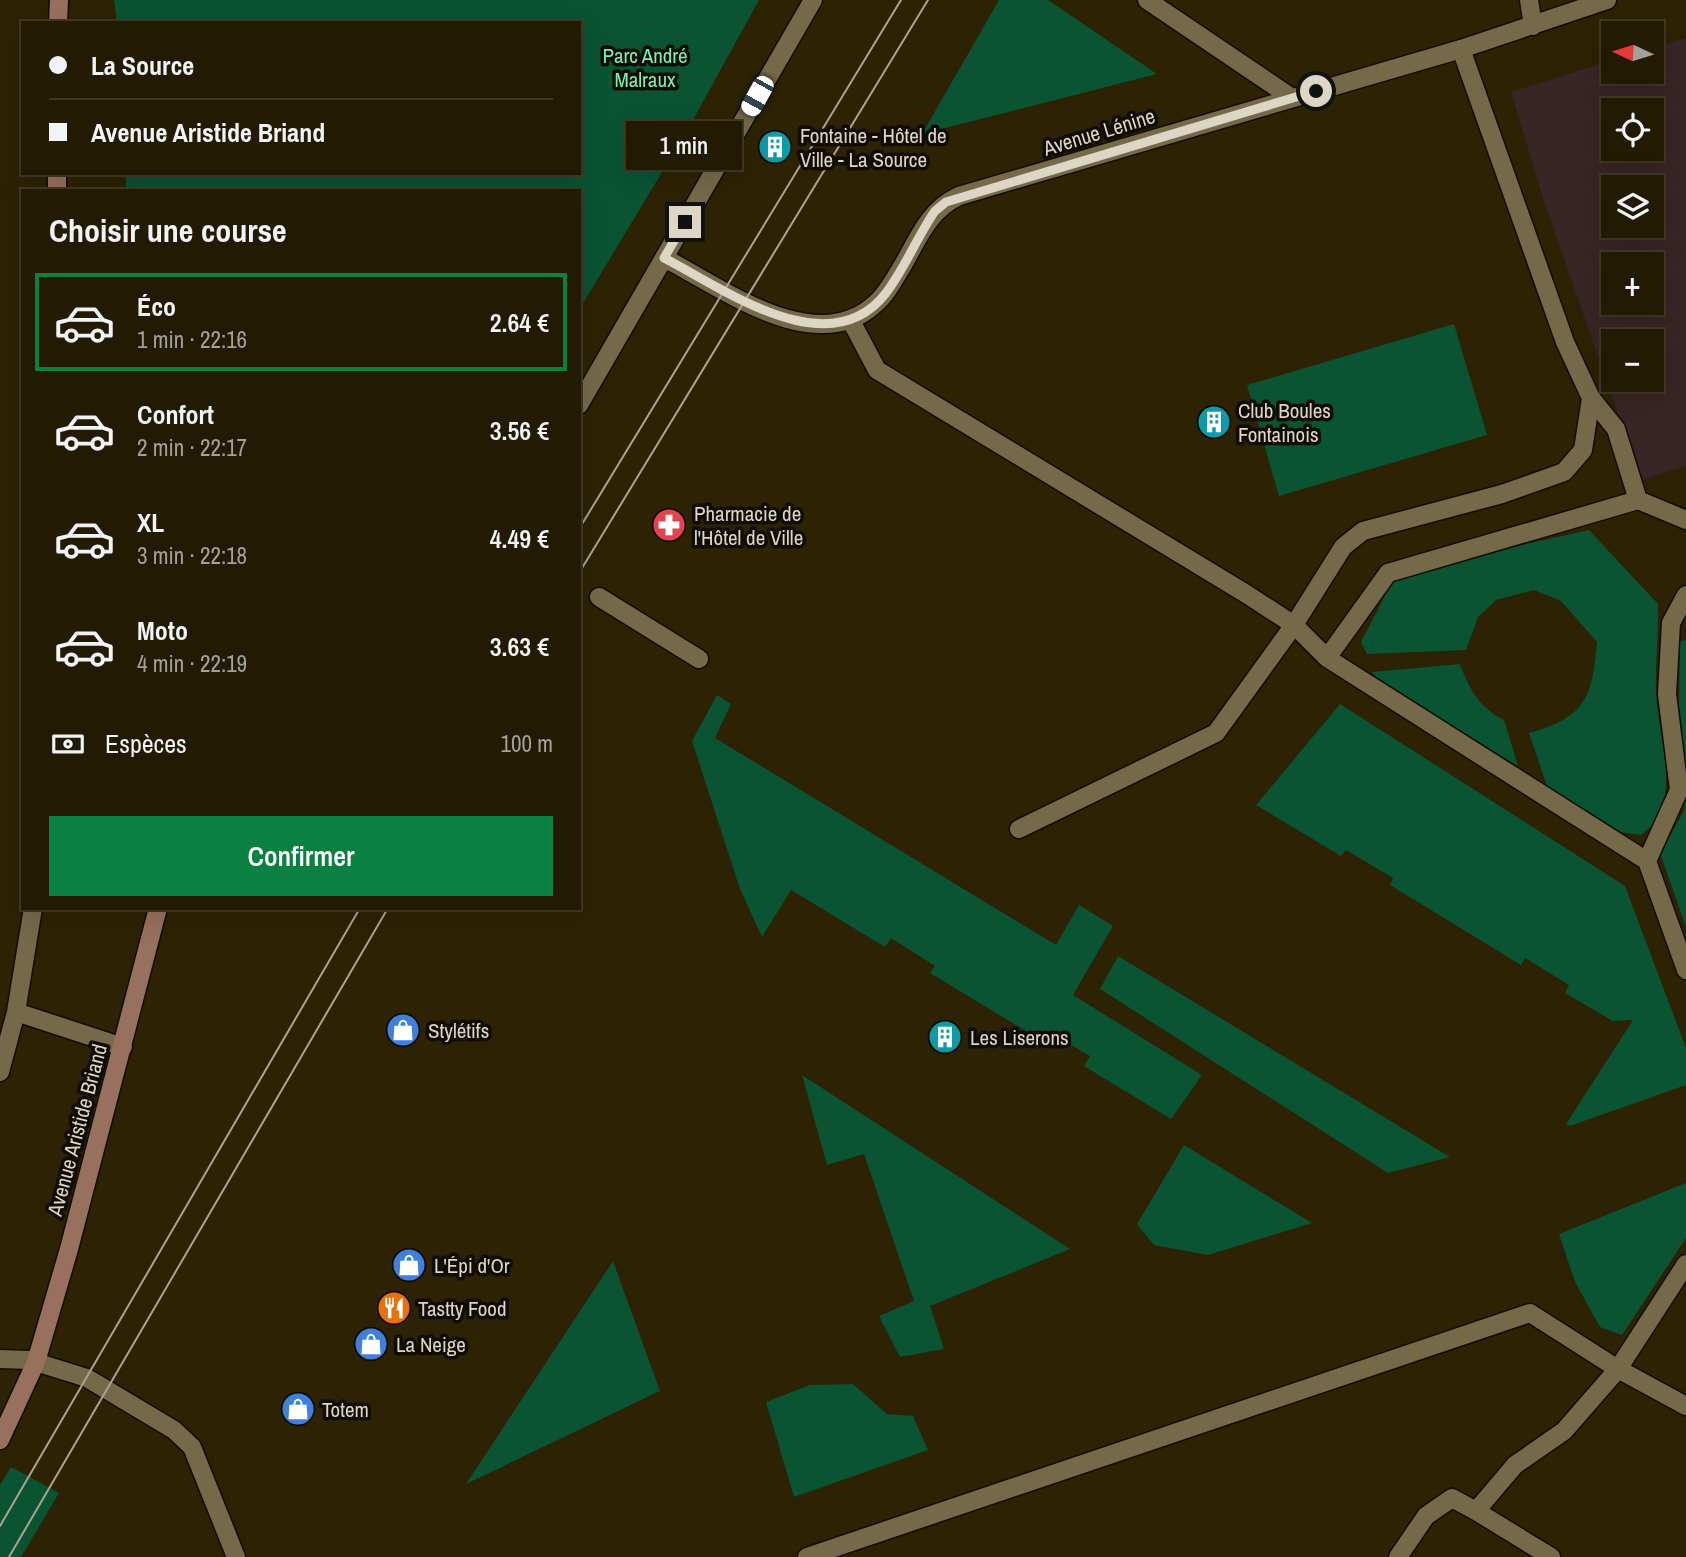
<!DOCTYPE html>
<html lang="fr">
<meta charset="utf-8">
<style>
body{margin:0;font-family:"Archivo Narrow",sans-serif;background:#2e2712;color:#f1f3f6;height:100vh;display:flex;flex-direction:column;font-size:26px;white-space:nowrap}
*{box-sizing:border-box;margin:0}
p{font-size:23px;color:#a2a19a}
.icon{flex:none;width:38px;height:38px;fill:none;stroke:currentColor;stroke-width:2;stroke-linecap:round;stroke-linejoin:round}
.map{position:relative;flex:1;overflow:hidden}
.drawer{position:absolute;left:21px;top:189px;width:560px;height:721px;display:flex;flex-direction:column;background:#221a03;border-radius:0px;box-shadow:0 7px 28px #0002,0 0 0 2px #3f3825}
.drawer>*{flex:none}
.banner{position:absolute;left:21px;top:21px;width:560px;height:154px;border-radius:0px;box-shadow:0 7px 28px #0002,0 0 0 2px #3f3825;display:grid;align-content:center;height:154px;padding:0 28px;background:#221a03}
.needle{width:46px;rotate:274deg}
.buttons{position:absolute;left:1601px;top:21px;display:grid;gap:14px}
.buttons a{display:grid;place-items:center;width:63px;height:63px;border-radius:0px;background:#221a03;box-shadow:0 7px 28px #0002,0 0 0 2px #3f3825;font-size:35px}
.end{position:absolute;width:32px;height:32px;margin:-16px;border:9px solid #ddd6c6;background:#111;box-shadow:0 0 0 4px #111}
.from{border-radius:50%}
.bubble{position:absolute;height:49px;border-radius:0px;background:#221a03;box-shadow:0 7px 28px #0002,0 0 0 2px #3f3825;font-size:23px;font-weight:600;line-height:49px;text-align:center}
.car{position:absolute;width:21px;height:42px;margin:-21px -10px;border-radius:9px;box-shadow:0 0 5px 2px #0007;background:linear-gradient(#fff 24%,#345 0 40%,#fff 0 76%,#345 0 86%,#fff 0)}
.banner b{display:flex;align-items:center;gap:24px;height:66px;font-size:26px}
.banner b+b{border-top:2px solid #3f3825}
.banner i{width:18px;height:18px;background:#f1f3f6}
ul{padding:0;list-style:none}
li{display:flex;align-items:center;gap:21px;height:98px;margin:0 14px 10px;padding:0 14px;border:4px solid transparent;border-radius:0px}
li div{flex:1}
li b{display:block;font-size:26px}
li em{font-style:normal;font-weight:600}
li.active{border-color:#0b8043}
li>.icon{width:63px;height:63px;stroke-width:1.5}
h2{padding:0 28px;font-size:32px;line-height:84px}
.pay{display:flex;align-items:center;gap:18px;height:77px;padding:0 28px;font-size:26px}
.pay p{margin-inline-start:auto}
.cta{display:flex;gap:14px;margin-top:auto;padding:14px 28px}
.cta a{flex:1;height:80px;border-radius:0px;background:#0b8043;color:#fff;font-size:28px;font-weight:600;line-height:80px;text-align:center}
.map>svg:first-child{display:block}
.education{fill:#382525;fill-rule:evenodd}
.green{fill:#0a5333}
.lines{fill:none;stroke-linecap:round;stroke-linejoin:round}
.lane-casing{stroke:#130c00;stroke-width:21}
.street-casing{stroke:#130c00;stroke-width:21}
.secondary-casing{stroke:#130c00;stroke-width:21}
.lane{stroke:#75694a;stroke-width:18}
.street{stroke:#75694a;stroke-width:18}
.secondary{stroke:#98705e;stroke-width:18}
.tram{stroke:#aba38f;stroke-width:2}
.route{stroke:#ddd6c6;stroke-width:9}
.labels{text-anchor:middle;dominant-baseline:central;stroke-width:7;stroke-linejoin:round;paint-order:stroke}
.park-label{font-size:21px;fill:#7af0b0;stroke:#110c03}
.street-label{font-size:21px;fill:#ddd6c6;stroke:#110c03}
.poi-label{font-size:21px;fill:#ddd6c6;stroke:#110c03;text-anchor:start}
</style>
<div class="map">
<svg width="1686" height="1557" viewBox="0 0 1686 1557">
<rect width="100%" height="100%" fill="#2d2204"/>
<!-- education -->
<path class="education" d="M 1686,38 L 1686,466 L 1641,480 L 1544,201 L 1511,92 L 1613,60 L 1614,72 L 1652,72 L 1652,49 ZM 1614,110 L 1652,110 L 1652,149 L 1614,149 ZM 1614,187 L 1652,187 L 1652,226 L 1614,226 ZM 1614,264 L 1652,264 L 1652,303 L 1614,303 ZM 1614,341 L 1652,341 L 1652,380 L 1614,380 Z"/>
<!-- green -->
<path class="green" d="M 114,0 L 759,0 L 688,129 L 579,310 L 579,191 L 126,191 L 126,173 L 579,173 L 579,23 L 117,23 Z
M 999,0 L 1048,0 L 1157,74 L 922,134 Z
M 1454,324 L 1487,435 L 1279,496 L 1247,385 Z
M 1589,530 L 1658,604 C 1659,633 1655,662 1656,691 C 1657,737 1686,803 1641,835 L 1620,832 L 1548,789 L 1529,733 C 1586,717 1592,698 1597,642 L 1561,601 L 1534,590 L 1496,600 L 1478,617 L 1466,650 L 1367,654 L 1361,642 L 1391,584 L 1415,569 Z
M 1686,640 L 1686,776 L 1679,705 L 1680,641 Z
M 1460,664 C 1469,689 1479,707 1504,720 L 1518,766 L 1380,682 L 1372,672 Z
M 717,695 L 731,704 L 715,738 L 1056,945 L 1079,905 L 1113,926 L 1073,995 L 1202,1075 L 1171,1119 L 1084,1066 L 1090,1056 L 1045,1030 L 1039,1039 L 930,973 L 935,966 L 891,938 L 885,947 L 791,890 L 762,937 L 740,889 L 692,741 Z
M 1340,704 L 1625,886 L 1686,1048 L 1686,1085 L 1570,1126 L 1566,1124 L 1633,1020 L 1613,1021 L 1565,993 L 1569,985 L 1525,958 L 1521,965 L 1390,885 L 1393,878 L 1346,850 L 1341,856 L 1256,805 Z
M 1686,793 L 1686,927 L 1660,853 L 1684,811 Z
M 1118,956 L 1450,1157 L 1388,1173 L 1100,989 Z
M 802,1075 L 1070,1249 L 930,1306 L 944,1349 L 900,1357 L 879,1316 L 914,1301 L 864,1154 L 827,1165 Z
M 1184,1145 L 1312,1223 L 1208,1255 L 1154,1245 L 1137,1224 Z
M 1686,1183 L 1686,1238 L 1622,1335 L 1600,1327 L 1575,1282 L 1559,1234 Z
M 613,1261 L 660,1391 L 466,1484 Z
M 853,1384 L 887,1414 L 913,1416 L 928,1450 L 794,1497 L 766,1402 L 810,1385 Z
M 11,1467 L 59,1493 L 21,1557 L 0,1557 L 0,1485 Z"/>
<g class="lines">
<defs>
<path id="lane" d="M 599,597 L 699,659
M 1019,829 L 1216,733 L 1294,625 L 1343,547 L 1363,531 L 1502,494 L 1564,472 L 1583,450 L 1591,398 L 1565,342 L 1461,49
M 16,1012 L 123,1047
M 0,1072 L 16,1012 L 33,908
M 1476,1511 L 1551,1557
M 1398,1557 L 1426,1516 L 1452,1498 L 1476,1511 L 1515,1465 L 1564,1431 L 1618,1369"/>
<path id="street" d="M 1147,0 L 1292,98
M 1529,0 L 1533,26
M 664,258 C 721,287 815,359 875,304 C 887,294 895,278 903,265 C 919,237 929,210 959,196 L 1461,49 L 1607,0
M 850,319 L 877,370 L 1248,595 L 1294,625 L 1327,658 L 1388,573 L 1638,500 L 1616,429 L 1591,398
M 579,405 L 813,0
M 1638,500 L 1686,520
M 1327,658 L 1647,861 L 1686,970
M 1647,861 L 1679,790 L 1667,694 L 1671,623 L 1686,595
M 0,1359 L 29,1360 L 87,1378 L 174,1430 L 192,1447 L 236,1557
M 1618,1369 L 1686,1264
M 807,1557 L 1530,1313 L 1618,1369 L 1686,1406"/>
<path id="secondary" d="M 58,23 L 59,0
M 57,191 L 57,173
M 0,1440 L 36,1362 L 69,1249 L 158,908"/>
</defs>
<!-- lane casing -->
<use href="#lane" class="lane-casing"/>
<!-- street casing -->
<use href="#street" class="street-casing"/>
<!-- secondary casing -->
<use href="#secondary" class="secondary-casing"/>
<!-- lane -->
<use href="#lane" class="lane"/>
<!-- street -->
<use href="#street" class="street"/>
<!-- secondary -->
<use href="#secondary" class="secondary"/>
<!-- tram -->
<path class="tram" d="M 579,529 L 901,0
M 579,573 L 928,0
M 0,1526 L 360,908
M 9,1557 L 388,908"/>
</g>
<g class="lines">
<!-- route -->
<path class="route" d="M 685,222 L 664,258 C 723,288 829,367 886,293 C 905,268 917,237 935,211 L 946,202 L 1316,91"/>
</g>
<!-- icons -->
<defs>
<symbol id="building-disc" viewBox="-11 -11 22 22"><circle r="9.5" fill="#0f9aa8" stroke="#110c03"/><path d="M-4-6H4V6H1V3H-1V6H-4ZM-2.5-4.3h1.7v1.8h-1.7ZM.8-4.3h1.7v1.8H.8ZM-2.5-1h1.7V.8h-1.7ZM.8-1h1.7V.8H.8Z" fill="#fff"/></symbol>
<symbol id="pharmacy-disc" viewBox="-11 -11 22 22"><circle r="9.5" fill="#e0444e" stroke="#110c03"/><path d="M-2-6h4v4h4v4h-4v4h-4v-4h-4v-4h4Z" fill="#fff"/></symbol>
<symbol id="shop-disc" viewBox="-11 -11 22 22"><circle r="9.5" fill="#3f7fe0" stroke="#110c03"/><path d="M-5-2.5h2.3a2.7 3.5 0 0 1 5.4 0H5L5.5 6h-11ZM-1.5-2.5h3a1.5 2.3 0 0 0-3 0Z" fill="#fff"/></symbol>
<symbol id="restaurant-disc" viewBox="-11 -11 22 22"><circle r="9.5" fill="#e8710a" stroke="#110c03"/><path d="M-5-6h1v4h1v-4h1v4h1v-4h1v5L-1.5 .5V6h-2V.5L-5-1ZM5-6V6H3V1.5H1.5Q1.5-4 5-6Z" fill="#fff"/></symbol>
</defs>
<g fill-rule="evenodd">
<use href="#building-disc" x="756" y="128" width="38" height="38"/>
<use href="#building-disc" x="1195" y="403" width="38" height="38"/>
<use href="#pharmacy-disc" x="650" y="506" width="38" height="38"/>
<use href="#shop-disc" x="384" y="1011" width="38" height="38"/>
<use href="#building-disc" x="926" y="1018" width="38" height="38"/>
<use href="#shop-disc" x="390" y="1246" width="38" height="38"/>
<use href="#restaurant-disc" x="375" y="1289" width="38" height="38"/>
<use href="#shop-disc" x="352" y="1325" width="38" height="38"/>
<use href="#shop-disc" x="279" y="1390" width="38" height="38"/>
</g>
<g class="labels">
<!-- park labels -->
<g class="park-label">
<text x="645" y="55">Parc André<tspan x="645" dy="24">Malraux</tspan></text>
</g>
<!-- street labels -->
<g class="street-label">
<text transform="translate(1099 132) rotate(-17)">Avenue Lénine</text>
<text transform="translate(77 1130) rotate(-75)">Avenue Aristide Briand</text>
</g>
<!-- poi labels -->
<g class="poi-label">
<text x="800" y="135">Fontaine - Hôtel de<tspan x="800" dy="24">Ville - La Source</tspan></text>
<text x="1238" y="410">Club Boules<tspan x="1238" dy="24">Fontainois</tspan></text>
<text x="694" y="513">Pharmacie de<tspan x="694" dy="24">l'Hôtel de Ville</tspan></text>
<text x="428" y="1030">Stylétifs</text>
<text x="970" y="1037">Les Liserons</text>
<text x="434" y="1265">L'Épi d'Or</text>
<text x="418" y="1308">Tastty Food</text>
<text x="396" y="1344">La Neige</text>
<text x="322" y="1409">Totem</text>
</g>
</g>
</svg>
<div class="buttons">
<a><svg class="needle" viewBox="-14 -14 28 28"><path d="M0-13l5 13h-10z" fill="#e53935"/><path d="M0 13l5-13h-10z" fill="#a2a19a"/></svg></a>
<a><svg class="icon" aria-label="locate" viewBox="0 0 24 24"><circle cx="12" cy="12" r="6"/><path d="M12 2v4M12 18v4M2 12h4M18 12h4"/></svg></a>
<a><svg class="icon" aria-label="layers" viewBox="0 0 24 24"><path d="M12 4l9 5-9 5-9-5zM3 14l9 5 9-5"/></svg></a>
<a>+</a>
<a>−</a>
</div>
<i class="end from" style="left:1316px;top:91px"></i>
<i class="end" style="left:685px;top:222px"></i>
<div class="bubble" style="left:626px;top:121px;width:116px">1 min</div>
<i class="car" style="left:757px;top:96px;rotate:209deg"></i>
<div class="banner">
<b><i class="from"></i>La Source</b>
<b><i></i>Avenue Aristide Briand</b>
</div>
<section class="drawer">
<h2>Choisir une course</h2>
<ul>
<li class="active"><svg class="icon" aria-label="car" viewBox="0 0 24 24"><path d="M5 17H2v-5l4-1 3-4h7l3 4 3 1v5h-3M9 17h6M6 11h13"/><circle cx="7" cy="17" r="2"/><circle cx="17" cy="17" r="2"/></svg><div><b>Éco</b><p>1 min · 22:16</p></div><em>2.64 €</em></li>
<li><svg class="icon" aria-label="car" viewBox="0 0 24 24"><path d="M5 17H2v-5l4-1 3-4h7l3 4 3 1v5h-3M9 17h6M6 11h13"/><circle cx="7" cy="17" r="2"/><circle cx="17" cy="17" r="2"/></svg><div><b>Confort</b><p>2 min · 22:17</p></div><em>3.56 €</em></li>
<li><svg class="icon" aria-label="car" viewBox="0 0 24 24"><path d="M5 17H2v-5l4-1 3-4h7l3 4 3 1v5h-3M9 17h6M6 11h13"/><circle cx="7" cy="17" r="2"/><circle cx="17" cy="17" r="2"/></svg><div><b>XL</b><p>3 min · 22:18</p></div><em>4.49 €</em></li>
<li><svg class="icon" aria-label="car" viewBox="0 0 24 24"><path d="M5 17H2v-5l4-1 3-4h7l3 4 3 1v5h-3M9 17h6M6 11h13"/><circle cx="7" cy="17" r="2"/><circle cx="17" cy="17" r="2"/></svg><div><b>Moto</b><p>4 min · 22:19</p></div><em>3.63 €</em></li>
</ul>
<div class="pay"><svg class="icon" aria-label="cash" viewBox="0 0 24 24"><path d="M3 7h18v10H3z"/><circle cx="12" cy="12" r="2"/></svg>Espèces<p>100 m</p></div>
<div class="cta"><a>Confirmer</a></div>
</section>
</div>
